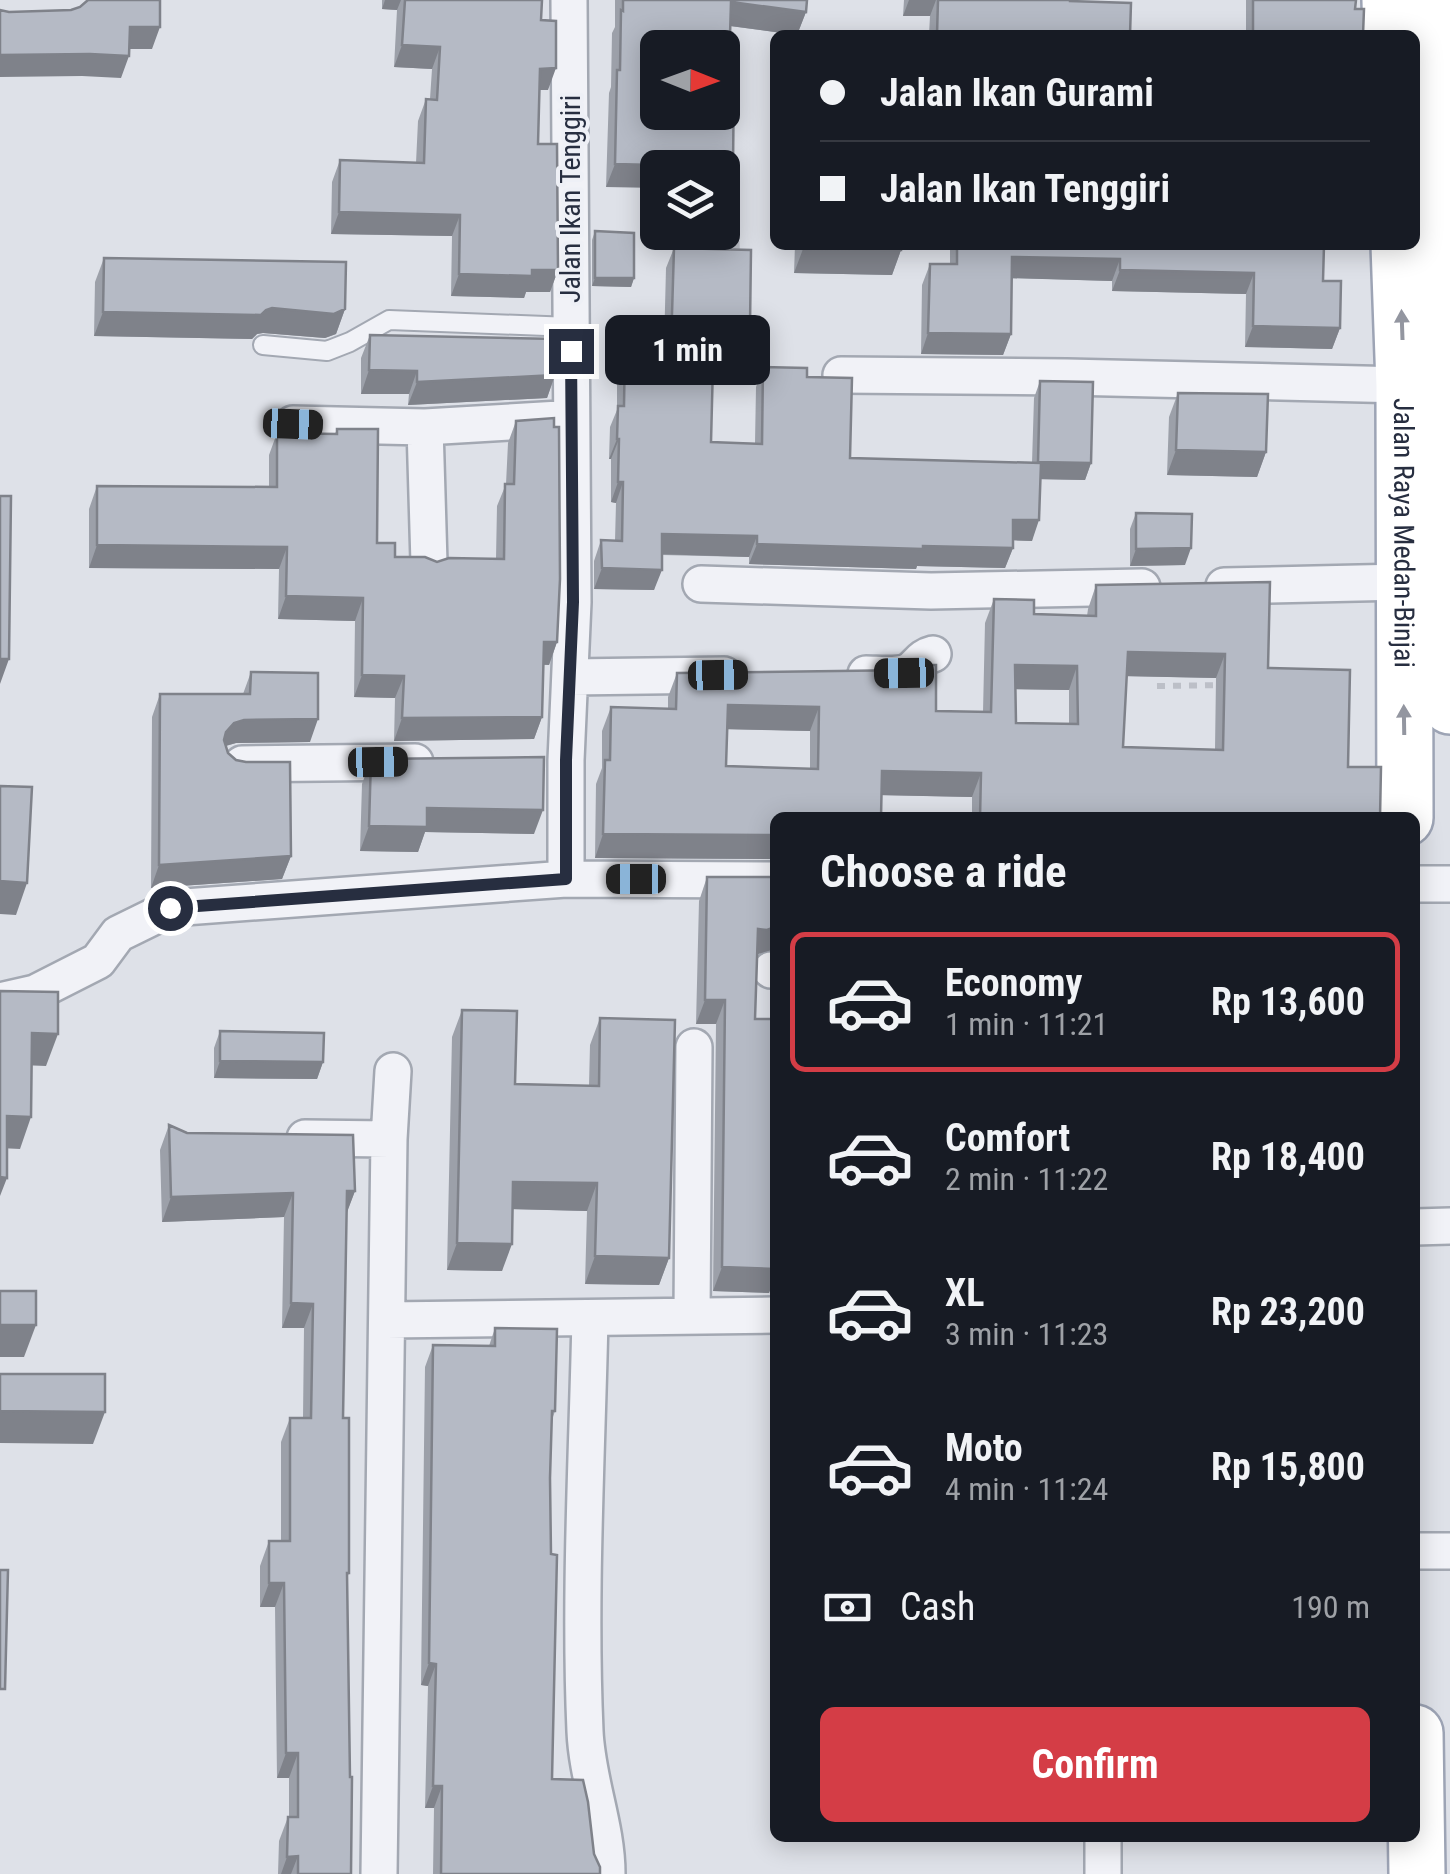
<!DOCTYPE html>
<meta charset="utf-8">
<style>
body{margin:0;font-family:"Roboto Condensed",sans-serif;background:#242831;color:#f1f3f6;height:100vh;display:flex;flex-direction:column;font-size:38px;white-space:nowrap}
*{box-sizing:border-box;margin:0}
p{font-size:32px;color:#9ea1a6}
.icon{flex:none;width:55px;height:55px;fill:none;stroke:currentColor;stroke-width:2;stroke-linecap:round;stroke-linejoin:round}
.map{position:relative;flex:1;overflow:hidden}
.details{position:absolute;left:770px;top:812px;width:650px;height:1030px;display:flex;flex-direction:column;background:#171b24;border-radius:15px;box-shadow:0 5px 25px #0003}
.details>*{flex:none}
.hud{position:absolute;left:770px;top:30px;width:650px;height:220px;border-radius:15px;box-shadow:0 5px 25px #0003;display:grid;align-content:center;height:220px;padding:0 50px;background:#171b24}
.needle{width:65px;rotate:91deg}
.tools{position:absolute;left:640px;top:30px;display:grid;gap:20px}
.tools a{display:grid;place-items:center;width:100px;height:100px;border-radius:15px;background:#171b24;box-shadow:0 5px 25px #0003;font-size:50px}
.end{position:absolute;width:45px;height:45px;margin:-22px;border:12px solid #272e40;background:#fff;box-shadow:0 0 0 5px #fff}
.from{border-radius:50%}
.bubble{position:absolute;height:70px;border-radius:15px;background:#171b24;box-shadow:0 5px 25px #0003;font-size:32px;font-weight:700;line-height:70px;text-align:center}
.car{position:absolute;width:30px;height:60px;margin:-30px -15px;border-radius:12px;box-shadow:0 0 8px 2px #0007;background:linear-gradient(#222 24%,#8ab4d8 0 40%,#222 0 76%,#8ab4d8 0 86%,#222 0)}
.hud b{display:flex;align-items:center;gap:35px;height:95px;font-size:38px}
.hud b+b{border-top:2px solid #363941}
.hud i{width:25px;height:25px;background:#f1f3f6}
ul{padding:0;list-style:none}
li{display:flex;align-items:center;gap:30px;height:140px;margin:0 20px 15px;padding:0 30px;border:5px solid transparent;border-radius:15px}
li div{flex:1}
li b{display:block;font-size:38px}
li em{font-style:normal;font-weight:700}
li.active{border-color:#d43d46}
li>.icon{width:90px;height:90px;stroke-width:1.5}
h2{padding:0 50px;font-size:45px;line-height:120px}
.pay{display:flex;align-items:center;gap:25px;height:110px;padding:0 50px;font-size:38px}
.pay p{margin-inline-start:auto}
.cta{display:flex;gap:20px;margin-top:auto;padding:20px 50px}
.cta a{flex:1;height:115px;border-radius:15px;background:#d43d46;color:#fff;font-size:40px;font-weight:700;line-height:115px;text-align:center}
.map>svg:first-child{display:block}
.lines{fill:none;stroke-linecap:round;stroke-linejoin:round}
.service-casing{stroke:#a3a8b2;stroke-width:22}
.minor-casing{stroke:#a3a8b2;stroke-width:40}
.primary-casing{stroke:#9da4b5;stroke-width:60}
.path{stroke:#bcbfc7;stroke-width:6;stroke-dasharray:8 8;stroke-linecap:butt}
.service{stroke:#f1f2f7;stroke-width:18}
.minor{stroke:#f1f2f7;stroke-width:35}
.primary{stroke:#fff;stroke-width:55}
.wall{fill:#9ca0a9;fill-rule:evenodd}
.shaded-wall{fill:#7f828a}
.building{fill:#b5bac5;stroke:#7f828a;stroke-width:2.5;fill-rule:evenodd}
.oneway{fill:#9396a0}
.route{stroke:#272e40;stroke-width:12}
.labels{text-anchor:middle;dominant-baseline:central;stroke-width:8;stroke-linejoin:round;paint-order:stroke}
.street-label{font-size:28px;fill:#272e40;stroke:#eef0f6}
</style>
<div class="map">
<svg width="1450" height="1874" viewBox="0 0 1450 1874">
<rect width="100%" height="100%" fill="#dee1e8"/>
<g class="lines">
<defs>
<path id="service" d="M 263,345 L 327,351 L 350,342 L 389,320 L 571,327"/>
<path id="minor" d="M 841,375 L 1067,377 L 1404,385
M 293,424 L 425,427 L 560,419
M 425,427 L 429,563
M 701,584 L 931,591 L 1142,587
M 1224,586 L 1403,582
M 866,674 C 879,674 900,677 911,670 C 920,663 921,657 933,654
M 570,677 L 724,675
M 242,764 L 415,762
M 566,879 L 566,760 L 573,602 L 569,0
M 1415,884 L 1450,884
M 771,970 L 775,970
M 0,1001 L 35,993 L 98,961 L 118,934 L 171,908 L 566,879 L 775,880
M 305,1138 L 389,1139
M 1415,1227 L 1450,1226
M 692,1315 L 694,1047
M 590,1318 C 587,1456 579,1594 585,1731 C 587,1780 607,1825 607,1874
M 387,1320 L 775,1315
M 1415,1551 L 1450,1551
M 379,1874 L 389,1139 L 393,1071
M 1103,1874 L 1103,1838"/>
<g id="primary">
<path d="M 1390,0 L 1391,35"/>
<path d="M 1439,0 L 1450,706"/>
<path id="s1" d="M 1399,245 L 1404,385 L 1405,818"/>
<path d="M 1415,1733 L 1417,1874"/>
</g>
</defs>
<!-- service casing -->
<use href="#service" class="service-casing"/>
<!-- minor casing -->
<use href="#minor" class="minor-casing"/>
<!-- primary casing -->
<use href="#primary" class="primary-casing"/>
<!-- path -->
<path class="path" d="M 730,31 L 731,74
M 733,161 L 737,254
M 1157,686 L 1222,685"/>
<!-- service -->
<use href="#service" class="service"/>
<!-- minor -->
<use href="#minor" class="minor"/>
<!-- primary -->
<use href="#primary" class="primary"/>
</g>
<!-- wall -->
<path class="wall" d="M 382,0 L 542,0 L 541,20 L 548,90 L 539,90 L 538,144 L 558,270 L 550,292 L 526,292 L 524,298 L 451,296 L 452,236 L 331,234 L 332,182 L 340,160 L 416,163 L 418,121 L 426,99 L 430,99 L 432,69 L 394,67 L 397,10 L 382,9 Z
M 615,0 L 807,0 L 806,12 L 797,35 L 730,26 L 729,69 L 733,167 L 725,190 L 722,190 L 722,168 L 606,187 L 609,93 L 611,87 L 612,33 L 615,27 Z
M 904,0 L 1070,0 L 1070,1 L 1130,35 L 929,35 L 930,16 L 903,16 Z
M 1246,0 L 1356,0 L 1355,9 L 1363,35 L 1246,35 Z
M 595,231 L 634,278 L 631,287 L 592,286 L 592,240 Z
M 795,245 L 901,245 L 901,250 L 892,275 L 794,273 Z
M 950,245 L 1324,245 L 1323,281 L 1340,328 L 1332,349 L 1245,347 L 1246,294 L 1112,291 L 1112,281 L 1012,278 L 1011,334 L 1003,355 L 921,354 L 922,285 L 930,264 L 950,264 Z
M 674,248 L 750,326 L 742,346 L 713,345 L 711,442 L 755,443 L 756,387 L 763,367 L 807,377 L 850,458 L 1032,463 L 1034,398 L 1040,381 L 1091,463 L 1085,480 L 1040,479 L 1032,541 L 1013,540 L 1013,548 L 1005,568 L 917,566 L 916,569 L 749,564 L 749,557 L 662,555 L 654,590 L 594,589 L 594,561 L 601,540 L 615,541 L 616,503 L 611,502 L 611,459 L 609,459 L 610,427 L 617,410 L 617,366 L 625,346 L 664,347 L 666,268 Z
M 104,258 L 345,309 L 336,334 L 325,338 L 263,333 L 257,334 L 252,339 L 94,336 L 95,282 Z
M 370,335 L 555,375 L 547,398 L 408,405 L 409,394 L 361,394 L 361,358 Z
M 1178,393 L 1266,452 L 1257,477 L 1167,475 L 1169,417 Z
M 516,421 L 557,642 L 549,665 L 543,665 L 542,717 L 534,739 L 394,741 L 395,698 L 354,697 L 355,621 L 278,619 L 279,569 L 89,568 L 89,509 L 97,486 L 269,487 L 269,455 L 277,433 L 335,434 L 337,429 L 377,543 L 395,557 L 437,562 L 496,559 L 497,506 L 506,484 L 508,443 Z
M 1136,513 L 1185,565 L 1130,566 L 1130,529 Z
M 1096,585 L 1268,668 L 1348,767 L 1380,818 L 972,818 L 972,797 L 882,795 L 775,818 L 775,859 L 595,858 L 596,784 L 602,768 L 602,731 L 611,707 L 668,709 L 668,697 L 677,673 L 936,711 L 983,712 L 985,623 L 994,599 L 1034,614 L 1087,616 L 1088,609 ZM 1126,676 L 1216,678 L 1215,749 L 1123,747 ZM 1015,689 L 1069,690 L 1069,724 L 1016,723 ZM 727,729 L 810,731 L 810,769 L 726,766 Z
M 251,672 L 310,742 L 236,743 L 226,746 L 228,753 L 236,760 L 246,762 L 291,856 L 282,879 L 151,888 L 152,717 L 160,694 L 243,694 Z
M 371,759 L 534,834 L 425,832 L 418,852 L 360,851 L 362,784 Z
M 707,877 L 775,949 L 757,954 L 755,1019 L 773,1282 L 769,1293 L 713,1291 L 716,1024 L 696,1024 L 699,901 Z
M 462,1010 L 515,1084 L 589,1086 L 590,1045 L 600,1018 L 669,1258 L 659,1285 L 585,1284 L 587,1211 L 512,1209 L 502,1271 L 447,1270 L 452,1037 Z
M 220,1031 L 323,1062 L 317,1079 L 214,1078 L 214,1048 Z
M 169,1125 L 187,1133 L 355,1191 L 346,1214 L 343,1418 L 349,1573 L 347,1578 L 351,1874 L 278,1874 L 279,1841 L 288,1817 L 289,1817 L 289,1778 L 277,1778 L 275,1607 L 260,1607 L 260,1566 L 269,1541 L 281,1541 L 281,1442 L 290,1418 L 303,1418 L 304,1328 L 282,1328 L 284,1217 L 162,1222 L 160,1150 Z
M 495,1328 L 555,1411 L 552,1420 L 550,1478 L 552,1779 L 594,1854 L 600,1874 L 433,1874 L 434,1808 L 425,1808 L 428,1686 L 421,1685 L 425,1367 L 433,1345 L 489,1346 Z"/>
<!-- shaded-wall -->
<path class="shaded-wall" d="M 385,0 L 401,0 L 397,10 L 382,9 Z
M 909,0 L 936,0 L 930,16 L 903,16 Z
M 731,2 L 806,12 L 797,35 L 723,25 Z
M 130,27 L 160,27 L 152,49 L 122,49 Z
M 402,45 L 440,47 L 432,69 L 394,67 Z
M 90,54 L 129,56 L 121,78 L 82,76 L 0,77 L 0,55 Z
M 556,68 L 548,90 L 532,90 L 540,69 Z
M 615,164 L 733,167 L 725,190 L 722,190 L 722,168 L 658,168 L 658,188 L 606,187 Z
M 339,212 L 460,215 L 452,236 L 331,234 Z
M 803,249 L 901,250 L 892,275 L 794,273 Z
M 1012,257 L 1120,259 L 1112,281 L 1004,278 Z
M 532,270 L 558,270 L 550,292 L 526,292 L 524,298 L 451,296 L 459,274 Z
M 1120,270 L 1254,273 L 1246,294 L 1112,291 Z
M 595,278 L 634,278 L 631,287 L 592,286 Z
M 272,308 L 345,309 L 336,334 L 325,338 L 263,333 L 257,334 L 252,339 L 94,336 L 103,312 L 266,310 Z
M 714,325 L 750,326 L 742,346 L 706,345 Z
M 1253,326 L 1340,328 L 1332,349 L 1245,347 Z
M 928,333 L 1011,334 L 1003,355 L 921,354 Z
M 369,370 L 417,371 L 409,394 L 361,394 Z
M 555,375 L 547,398 L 408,405 L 417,382 Z
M 617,439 L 619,439 L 611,459 L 609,459 Z
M 1176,450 L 1266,452 L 1257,477 L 1167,475 Z
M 1038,462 L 1091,463 L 1085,480 L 1032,479 Z
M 618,482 L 623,482 L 616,503 L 611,502 Z
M 1013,520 L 1039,520 L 1032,541 L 1006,540 Z
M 662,534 L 757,536 L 749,557 L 655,554 Z
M 757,544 L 923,546 L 1013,548 L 1005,568 L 917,566 L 916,569 L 749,564 Z
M 97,545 L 287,547 L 279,569 L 89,568 Z
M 1191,548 L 1185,565 L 1130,566 L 1136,549 Z
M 602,568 L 662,570 L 654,590 L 594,589 Z
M 286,596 L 363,598 L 355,621 L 278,619 Z
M 544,642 L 557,642 L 549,665 L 536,664 Z
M 1128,652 L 1225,654 L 1216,678 L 1119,676 Z
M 0,659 L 9,659 L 0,684 Z
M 1015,665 L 1077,666 L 1069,690 L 1006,689 Z
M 362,675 L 404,676 L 395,698 L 354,697 Z
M 728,705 L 819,707 L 810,731 L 719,729 Z
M 542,717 L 534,739 L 394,741 L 402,718 Z
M 318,719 L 310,742 L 236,743 L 225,746 L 218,754 L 226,732 L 234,723 L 244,720 Z
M 882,771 L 981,773 L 972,797 L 874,795 Z
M 427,808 L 543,810 L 534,834 L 425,832 L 418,852 L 360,851 L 369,826 Z
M 603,834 L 775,835 L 775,859 L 595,858 Z
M 291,856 L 282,879 L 151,888 L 159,865 Z
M 0,881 L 27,883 L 16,915 L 0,914 Z
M 775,927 L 775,949 L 758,954 L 749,953 L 758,929 Z
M 705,1000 L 725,1000 L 716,1024 L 696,1024 Z
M 32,1033 L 58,1034 L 46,1066 L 21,1065 Z
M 220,1061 L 323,1062 L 317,1079 L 214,1078 Z
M 7,1116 L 31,1117 L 20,1149 L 0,1148 Z
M 0,1177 L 7,1178 L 0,1196 Z
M 513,1182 L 597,1183 L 587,1211 L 503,1209 Z
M 347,1191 L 355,1191 L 346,1215 Z
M 293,1193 L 284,1217 L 162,1222 L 171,1197 Z
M 457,1243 L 512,1244 L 502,1271 L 447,1270 Z
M 595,1256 L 669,1258 L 659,1285 L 585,1284 Z
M 722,1267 L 775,1267 L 775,1282 L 773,1282 L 769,1293 L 713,1291 Z
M 291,1303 L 313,1304 L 304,1328 L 282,1328 Z
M 0,1325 L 36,1325 L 24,1357 L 0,1357 Z
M 0,1411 L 105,1412 L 93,1444 L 0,1443 Z
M 269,1583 L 284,1583 L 275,1607 L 260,1607 Z
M 429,1663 L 436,1664 L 428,1686 L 421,1685 Z
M 286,1753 L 298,1753 L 289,1778 L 277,1778 Z
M 433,1786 L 442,1786 L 434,1808 L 425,1808 Z
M 298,1856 L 291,1874 L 281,1874 L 287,1857 Z"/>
<!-- building -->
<path class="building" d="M 88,0 L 160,0 L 160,27 L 130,27 L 129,56 L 90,54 L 0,55 L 0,10 L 9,12 L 71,10 L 80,7 Z
M 405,0 L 542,0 L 541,20 L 556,21 L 556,68 L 540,69 L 538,144 L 557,144 L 558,270 L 532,270 L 532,276 L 459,274 L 460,215 L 339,212 L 340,160 L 424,163 L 426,99 L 437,100 L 440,47 L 402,45 Z
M 623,0 L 807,0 L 806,12 L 731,2 L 729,69 L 734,69 L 733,167 L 615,164 L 617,70 L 620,70 L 621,10 L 623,11 ZM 658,48 L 722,48 L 722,112 L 658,112 Z
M 938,0 L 1070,0 L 1070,1 L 1131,3 L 1130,35 L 937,35 Z
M 1253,0 L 1356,0 L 1355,9 L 1364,9 L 1363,35 L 1253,35 Z
M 595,231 L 634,233 L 634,278 L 595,278 Z
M 803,245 L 901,245 L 901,250 L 803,249 Z
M 957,245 L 1324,245 L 1323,281 L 1341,281 L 1340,328 L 1253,326 L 1254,273 L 1120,270 L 1120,259 L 1012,257 L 1011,334 L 928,333 L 930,264 L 957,264 Z
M 674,248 L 751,250 L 750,326 L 714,325 L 711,442 L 762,444 L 763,367 L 807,368 L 807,377 L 852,378 L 850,458 L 1041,463 L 1039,520 L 1013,520 L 1013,548 L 923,546 L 923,549 L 757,544 L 757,536 L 662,534 L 662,570 L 602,568 L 601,540 L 622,541 L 623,482 L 618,482 L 619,439 L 617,439 L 618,406 L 624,406 L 625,346 L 671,347 Z
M 104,258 L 346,262 L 345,309 L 334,314 L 272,308 L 266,310 L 261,315 L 103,312 Z
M 370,335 L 556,339 L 555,375 L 417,382 L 417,371 L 369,370 Z
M 1040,381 L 1093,382 L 1091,463 L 1038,462 Z
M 1178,393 L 1268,394 L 1266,452 L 1176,450 Z
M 554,418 L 554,427 L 559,427 L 560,579 L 557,642 L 544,642 L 542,717 L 402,718 L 404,676 L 362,675 L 363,598 L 286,596 L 287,547 L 97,545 L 97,486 L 277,487 L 277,433 L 337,434 L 337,429 L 378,429 L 377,543 L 395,543 L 395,557 L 425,557 L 437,562 L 449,558 L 504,559 L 505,484 L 514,484 L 516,421 Z
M 0,496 L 11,496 L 9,659 L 0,659 Z
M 1136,513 L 1192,514 L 1191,548 L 1136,549 Z
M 1270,582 L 1268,668 L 1350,670 L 1348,767 L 1381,767 L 1380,818 L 980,818 L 981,773 L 882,771 L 881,818 L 775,818 L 775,835 L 603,834 L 605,760 L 610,760 L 611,707 L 676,709 L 677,673 L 913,670 L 929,665 L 936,665 L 936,711 L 991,712 L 994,599 L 1034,600 L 1034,614 L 1096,616 L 1096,585 ZM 1128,652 L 1225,654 L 1223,750 L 1123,747 ZM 1015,665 L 1077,666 L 1078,724 L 1016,723 ZM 728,705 L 819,707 L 818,769 L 726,766 Z
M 251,672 L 318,673 L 318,719 L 244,720 L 234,723 L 226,732 L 224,740 L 228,753 L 236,760 L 246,762 L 290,762 L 291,856 L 159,865 L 160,694 L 250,694 Z
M 544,757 L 543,810 L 427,808 L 427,827 L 369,826 L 371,759 Z
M 0,786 L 32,787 L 27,883 L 0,881 Z
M 707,877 L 775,877 L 775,927 L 767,930 L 758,929 L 755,1019 L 775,1019 L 775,1269 L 722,1267 L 725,1000 L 705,1000 Z
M 0,991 L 58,992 L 58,1034 L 32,1033 L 31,1117 L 7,1116 L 7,1178 L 0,1177 Z
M 462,1010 L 517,1011 L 515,1084 L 599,1086 L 600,1018 L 675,1020 L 669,1258 L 595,1256 L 597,1183 L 513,1182 L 512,1244 L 457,1243 Z
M 220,1031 L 324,1033 L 323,1062 L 220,1061 Z
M 169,1125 L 187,1133 L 353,1135 L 355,1191 L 347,1191 L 343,1418 L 349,1418 L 349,1573 L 347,1573 L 350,1777 L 352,1777 L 351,1874 L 298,1874 L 298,1856 L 287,1857 L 288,1817 L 298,1817 L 298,1753 L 286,1753 L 284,1583 L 269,1583 L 269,1541 L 290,1541 L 290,1418 L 311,1418 L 313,1304 L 291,1303 L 293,1193 L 171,1197 Z
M 0,1291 L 36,1291 L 36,1325 L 0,1325 Z
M 495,1328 L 557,1329 L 555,1411 L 552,1411 L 550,1478 L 551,1554 L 557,1555 L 552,1779 L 583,1780 L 588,1802 L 594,1854 L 600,1867 L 600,1874 L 441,1874 L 442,1786 L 433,1786 L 436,1664 L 429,1663 L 433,1345 L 495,1346 Z
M 0,1374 L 105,1374 L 105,1412 L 0,1411 Z
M 0,1570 L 8,1570 L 5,1689 L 0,1689 Z"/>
<!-- one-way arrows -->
<defs><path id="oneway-solid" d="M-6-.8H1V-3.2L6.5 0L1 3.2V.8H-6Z" transform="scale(2.5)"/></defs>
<g class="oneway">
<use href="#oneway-solid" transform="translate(1402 325) rotate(-92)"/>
<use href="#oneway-solid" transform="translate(1404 720) rotate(-91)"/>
</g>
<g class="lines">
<!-- route -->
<path class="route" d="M 170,908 L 566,879 L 566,760 L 573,602 L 571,351"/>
</g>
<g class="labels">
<!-- street labels -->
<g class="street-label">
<text transform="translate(570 199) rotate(-90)">Jalan Ikan Tenggiri</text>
<text stroke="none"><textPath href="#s1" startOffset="288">Jalan Raya Medan-Binjai</textPath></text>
</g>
</g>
</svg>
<div class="tools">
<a><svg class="needle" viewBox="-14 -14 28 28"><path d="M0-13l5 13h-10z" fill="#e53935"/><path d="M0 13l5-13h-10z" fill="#9ea1a6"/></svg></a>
<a><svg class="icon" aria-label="layers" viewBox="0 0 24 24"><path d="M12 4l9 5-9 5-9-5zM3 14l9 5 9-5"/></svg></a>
</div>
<i class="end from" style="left:170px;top:908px"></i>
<i class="end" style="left:571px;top:351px"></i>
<div class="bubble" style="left:605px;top:315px;width:165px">1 min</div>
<i class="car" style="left:293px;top:424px;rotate:92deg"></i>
<i class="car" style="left:904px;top:673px;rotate:269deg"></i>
<i class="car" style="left:718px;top:675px;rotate:89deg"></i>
<i class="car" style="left:378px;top:762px;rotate:89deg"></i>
<i class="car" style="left:636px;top:879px;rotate:270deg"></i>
<div class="hud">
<b><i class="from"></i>Jalan Ikan Gurami</b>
<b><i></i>Jalan Ikan Tenggiri</b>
</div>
<section class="details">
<h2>Choose a ride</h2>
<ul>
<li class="active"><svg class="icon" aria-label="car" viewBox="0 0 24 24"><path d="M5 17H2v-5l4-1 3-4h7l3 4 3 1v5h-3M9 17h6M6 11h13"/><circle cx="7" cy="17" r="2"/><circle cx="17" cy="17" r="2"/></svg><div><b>Economy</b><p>1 min · 11:21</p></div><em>Rp 13,600</em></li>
<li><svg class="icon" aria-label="car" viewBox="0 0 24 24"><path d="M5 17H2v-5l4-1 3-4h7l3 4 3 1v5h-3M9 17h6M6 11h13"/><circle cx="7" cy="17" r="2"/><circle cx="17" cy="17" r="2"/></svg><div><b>Comfort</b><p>2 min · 11:22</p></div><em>Rp 18,400</em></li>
<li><svg class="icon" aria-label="car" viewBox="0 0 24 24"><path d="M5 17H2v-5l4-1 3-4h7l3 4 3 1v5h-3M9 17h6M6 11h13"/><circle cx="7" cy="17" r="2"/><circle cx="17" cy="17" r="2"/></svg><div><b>XL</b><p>3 min · 11:23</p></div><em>Rp 23,200</em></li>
<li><svg class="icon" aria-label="car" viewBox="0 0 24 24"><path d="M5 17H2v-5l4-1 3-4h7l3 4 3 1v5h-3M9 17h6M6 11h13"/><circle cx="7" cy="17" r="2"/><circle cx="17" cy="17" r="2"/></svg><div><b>Moto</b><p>4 min · 11:24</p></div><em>Rp 15,800</em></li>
</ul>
<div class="pay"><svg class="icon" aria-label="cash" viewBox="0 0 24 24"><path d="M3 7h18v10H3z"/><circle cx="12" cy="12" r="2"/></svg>Cash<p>190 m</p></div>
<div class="cta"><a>Confirm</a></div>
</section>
</div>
